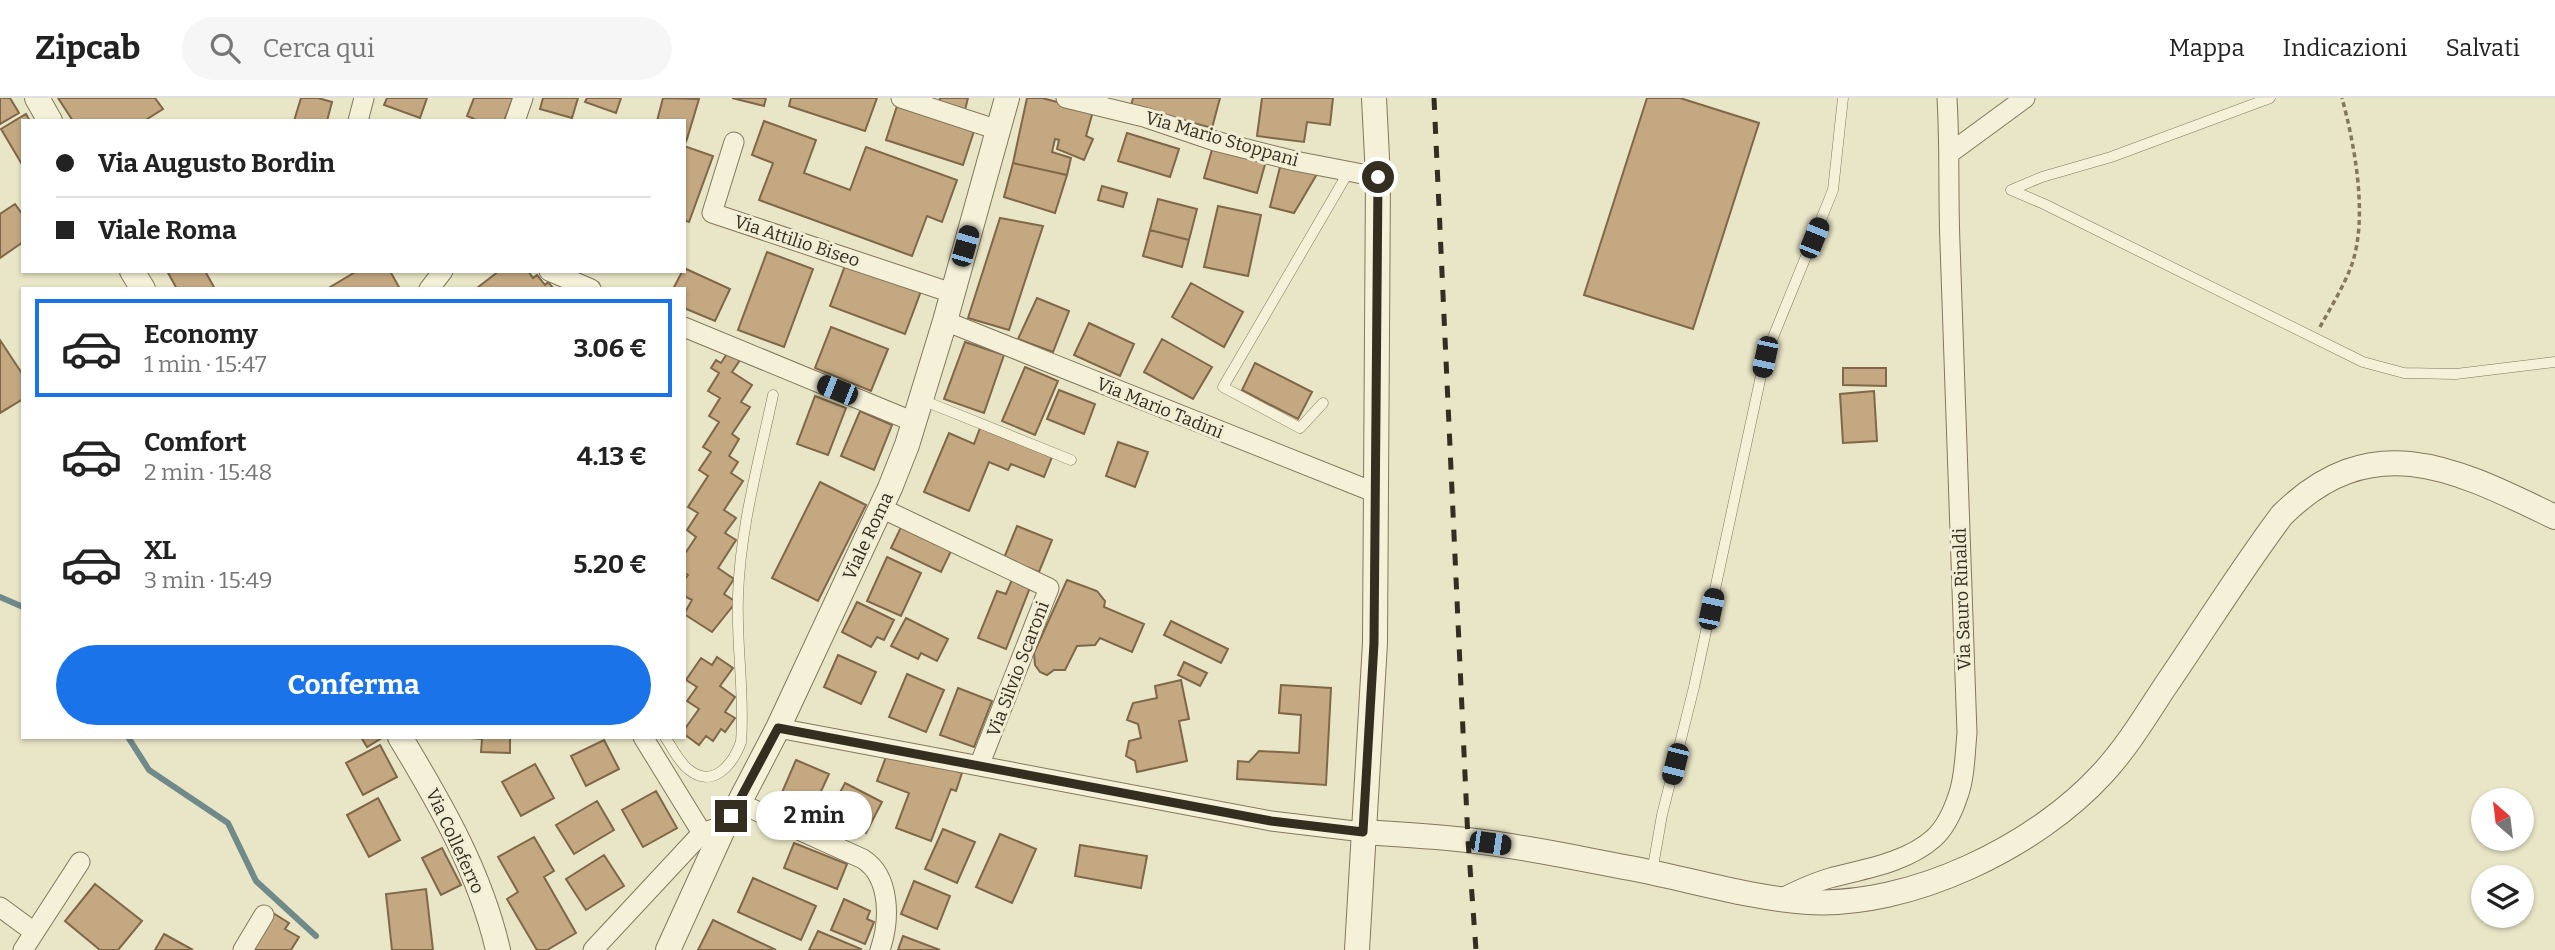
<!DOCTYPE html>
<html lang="it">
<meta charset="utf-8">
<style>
body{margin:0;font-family:Bitter,serif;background:#f6f6f6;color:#222;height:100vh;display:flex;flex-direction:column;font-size:26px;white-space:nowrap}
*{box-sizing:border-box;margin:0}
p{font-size:23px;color:#767676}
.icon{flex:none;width:38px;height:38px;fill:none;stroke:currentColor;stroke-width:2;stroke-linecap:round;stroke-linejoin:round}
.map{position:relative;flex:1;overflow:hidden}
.sheet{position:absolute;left:21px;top:189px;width:665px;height:452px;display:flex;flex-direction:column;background:#fff;border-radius:0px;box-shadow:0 2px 5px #0004}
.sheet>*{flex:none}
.top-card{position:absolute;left:21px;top:21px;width:665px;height:154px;border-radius:0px;box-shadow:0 2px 5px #0004;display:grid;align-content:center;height:154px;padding:0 35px;background:#fff}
.needle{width:46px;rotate:332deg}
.controls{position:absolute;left:2471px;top:690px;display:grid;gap:14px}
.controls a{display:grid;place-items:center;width:63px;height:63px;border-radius:50%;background:#fff;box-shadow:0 2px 5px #0004;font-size:35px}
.end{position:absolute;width:32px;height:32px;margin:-16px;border:9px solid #342e20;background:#fff;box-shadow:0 0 0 4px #fff}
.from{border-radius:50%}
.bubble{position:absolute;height:49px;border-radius:24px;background:#fff;box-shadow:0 2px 5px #0004;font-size:23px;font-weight:700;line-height:49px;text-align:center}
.car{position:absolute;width:21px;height:42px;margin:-21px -10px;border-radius:9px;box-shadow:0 0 5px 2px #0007;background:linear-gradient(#222 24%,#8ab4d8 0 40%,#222 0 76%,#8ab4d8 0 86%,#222 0)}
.top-card b{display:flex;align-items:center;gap:24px;height:66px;font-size:26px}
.top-card b+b{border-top:2px solid #e0e0e0}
.top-card i{width:18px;height:18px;background:#222}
ul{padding:12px 0 0;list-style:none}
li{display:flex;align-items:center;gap:21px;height:98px;margin:0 14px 10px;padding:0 21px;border:4px solid transparent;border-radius:0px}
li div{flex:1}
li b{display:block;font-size:26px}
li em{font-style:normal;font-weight:700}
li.current{border-color:#1a73e8}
li>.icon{width:63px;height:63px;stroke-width:1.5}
.button{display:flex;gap:14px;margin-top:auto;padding:14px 35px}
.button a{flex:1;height:80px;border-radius:42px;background:#1a73e8;color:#fff;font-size:28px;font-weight:700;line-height:80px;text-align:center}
header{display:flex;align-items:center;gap:42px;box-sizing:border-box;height:98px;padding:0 35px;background:#fff;border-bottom:2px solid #e0e0e0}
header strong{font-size:33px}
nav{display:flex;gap:38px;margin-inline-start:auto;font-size:24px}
.search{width:490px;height:63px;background:#f6f6f6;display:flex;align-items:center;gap:18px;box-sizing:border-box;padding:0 24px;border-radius:38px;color:#767676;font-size:26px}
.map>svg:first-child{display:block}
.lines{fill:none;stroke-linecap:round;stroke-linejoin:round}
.stream{stroke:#6f8a89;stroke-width:6}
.building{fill:#c3a881;stroke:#7f6747;stroke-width:2}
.service-casing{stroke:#82785e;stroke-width:11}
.minor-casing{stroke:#82785e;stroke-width:21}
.tertiary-casing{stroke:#82785e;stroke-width:26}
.path{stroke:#82785e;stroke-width:3.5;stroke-dasharray:5 3.5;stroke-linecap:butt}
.service{stroke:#f5f1d9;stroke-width:10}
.minor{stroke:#f5f1d9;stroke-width:19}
.tertiary{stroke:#f5f1d9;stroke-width:24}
.rail{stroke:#342e20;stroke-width:5;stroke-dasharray:12 12;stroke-linecap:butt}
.route{stroke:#342e20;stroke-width:9}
.labels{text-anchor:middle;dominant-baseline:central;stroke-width:6;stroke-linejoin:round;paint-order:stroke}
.street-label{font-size:18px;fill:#342e20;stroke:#f1eed6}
</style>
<header>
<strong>Zipcab</strong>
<div class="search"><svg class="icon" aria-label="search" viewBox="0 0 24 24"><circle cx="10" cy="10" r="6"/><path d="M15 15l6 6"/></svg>Cerca qui</div>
<nav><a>Mappa</a><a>Indicazioni</a><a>Salvati</a></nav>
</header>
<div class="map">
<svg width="2555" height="852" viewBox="0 0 2555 852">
<rect width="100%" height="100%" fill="#e9e5c7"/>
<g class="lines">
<!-- stream -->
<path class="stream" d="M 0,499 L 23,509
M 128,639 L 149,672 L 228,725 L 256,783 L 316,838"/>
</g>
<!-- building -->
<path class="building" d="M 0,0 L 10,0 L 19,15 L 0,26 Z
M 58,0 L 155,0 L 163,11 L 144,23 L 73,23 Z
M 301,0 L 318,0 L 332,4 L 327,23 L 294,23 Z
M 387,0 L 427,0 L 420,20 L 384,7 Z
M 474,0 L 513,0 L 504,23 L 479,23 L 467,18 Z
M 543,0 L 578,0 L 572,20 L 540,11 Z
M 587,0 L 621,0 L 616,15 L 585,4 Z
M 663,0 L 699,1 L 687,41 L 684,40 L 684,23 L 657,23 Z
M 732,0 L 766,0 L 764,8 Z
M 791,0 L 877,0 L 865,33 L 789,8 Z
M 940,0 L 968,0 L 965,12 L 939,5 Z
M 1027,0 L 1042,0 L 1088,12 L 1092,17 L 1086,38 L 1093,41 L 1084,62 L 1057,51 L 1059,42 L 1055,41 L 1052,54 L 1071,60 L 1067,77 L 1013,65 Z
M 1133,0 L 1220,0 L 1212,30 L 1131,8 Z
M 1262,0 L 1333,0 L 1330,27 L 1307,24 L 1304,44 L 1257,38 Z
M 1647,0 L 1680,0 L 1759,25 L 1693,231 L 1584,197 Z
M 897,8 L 974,33 L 963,67 L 886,42 Z
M 26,16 L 30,23 L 23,23 L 23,68 L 1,31 Z
M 764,23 L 816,42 L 804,75 L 850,92 L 866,49 L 957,82 L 942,124 L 927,118 L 912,158 L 759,102 L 773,65 L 752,57 Z
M 1127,35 L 1179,51 L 1170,79 L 1118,63 Z
M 684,40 L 687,41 L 684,48 L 713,58 L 689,124 L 684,122 Z
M 1213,48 L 1266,63 L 1257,95 L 1204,80 Z
M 1013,65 L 1067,77 L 1055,115 L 1004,99 Z
M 1281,65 L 1317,76 L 1294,115 L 1270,109 Z
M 1102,88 L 1127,95 L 1123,109 L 1098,102 Z
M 1158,101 L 1197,111 L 1189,142 L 1150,132 Z
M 15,106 L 23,117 L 23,144 L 0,160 L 0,116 Z
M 1218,108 L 1261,117 L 1248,178 L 1204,169 Z
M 1000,120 L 1043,128 L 1009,232 L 968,220 Z
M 1150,132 L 1189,142 L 1182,169 L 1143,158 Z
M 767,154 L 813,171 L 784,249 L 738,232 Z
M 846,165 L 921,193 L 905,236 L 830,208 Z
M 684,170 L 730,191 L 715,223 L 684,210 L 684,191 L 673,191 Z
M 167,173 L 205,173 L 215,191 L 177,191 Z
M 357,173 L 390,173 L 400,191 L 327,191 Z
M 499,173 L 528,173 L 533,180 L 537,177 L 545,187 L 548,184 L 554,191 L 477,190 Z
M 1191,185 L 1243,214 L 1224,249 L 1172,219 Z
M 1037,200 L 1069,213 L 1053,254 L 1018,241 Z
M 1089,225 L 1134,246 L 1120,278 L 1074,257 Z
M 831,229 L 888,251 L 871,293 L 815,270 Z
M 1162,241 L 1212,269 L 1193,301 L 1144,274 Z
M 0,242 L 23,277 L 23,301 L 0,315 Z
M 965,244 L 1004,257 L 984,315 L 944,301 Z
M 728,254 L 740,262 L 732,274 L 752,287 L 741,304 L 750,309 L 732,336 L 739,341 L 729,358 L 738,364 L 731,375 L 743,383 L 724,412 L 736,420 L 725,435 L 736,442 L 718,470 L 734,481 L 724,496 L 736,504 L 712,534 L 684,516 L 692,502 L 684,498 L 684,482 L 688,477 L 684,475 L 684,457 L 696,439 L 687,432 L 698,415 L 688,409 L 708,378 L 699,372 L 711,354 L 703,349 L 719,324 L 709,318 L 720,300 L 708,293 L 719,275 L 711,270 L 716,262 L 721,265 Z
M 1255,265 L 1312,294 L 1298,321 L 1242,292 Z
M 1025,269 L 1058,283 L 1035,337 L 1002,323 Z
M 1843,270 L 1886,270 L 1886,288 L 1843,287 Z
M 1059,292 L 1095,306 L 1084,336 L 1047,321 Z
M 1874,293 L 1877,343 L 1843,345 L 1840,296 Z
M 815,298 L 846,310 L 828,357 L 797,346 Z
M 860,313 L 892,327 L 874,372 L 841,358 Z
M 980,330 L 1052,359 L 1044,379 L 1011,366 L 1008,372 L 989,364 L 969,413 L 924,394 L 949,335 L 974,346 Z
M 1118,344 L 1148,354 L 1135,389 L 1106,378 Z
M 820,384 L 866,407 L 818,503 L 772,480 Z
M 902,427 L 952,451 L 941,474 L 891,450 Z
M 1017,428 L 1052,442 L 1039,474 L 1004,460 Z
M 887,459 L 921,475 L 901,518 L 867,503 Z
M 1013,479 L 1031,487 L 1006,551 L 978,540 L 997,493 L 1006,496 Z
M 1067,482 L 1097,493 L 1105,503 L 1104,509 L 1144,526 L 1132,554 L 1100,540 L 1095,547 L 1077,548 L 1065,572 L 1054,572 L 1047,577 L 1040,574 L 1035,567 L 1034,555 Z
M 857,504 L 894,522 L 884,542 L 877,539 L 871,549 L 842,534 Z
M 906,520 L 948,541 L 937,563 L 921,555 L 918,561 L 891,548 Z
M 1171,523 L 1228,551 L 1221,565 L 1164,537 Z
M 838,557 L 876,574 L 861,606 L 824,589 Z
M 717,559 L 733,570 L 720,588 L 735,599 L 725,614 L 735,620 L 725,634 L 721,631 L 713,643 L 706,638 L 699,647 L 684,636 L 684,632 L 699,611 L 687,603 L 697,589 L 686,582 L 701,560 L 712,567 Z
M 1184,564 L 1207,575 L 1200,588 L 1178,577 Z
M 907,576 L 944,592 L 926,634 L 889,619 Z
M 1181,582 L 1189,621 L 1179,623 L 1187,663 L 1137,674 L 1135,663 L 1126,658 L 1129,643 L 1141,640 L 1138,626 L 1127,622 L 1133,605 L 1157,600 L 1155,588 Z
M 1281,587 L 1331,590 L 1326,687 L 1237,681 L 1238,663 L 1249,664 L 1259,653 L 1299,655 L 1301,617 L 1279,615 Z
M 958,590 L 992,603 L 974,649 L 940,637 Z
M 361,639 L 378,639 L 380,641 L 367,649 Z
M 459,639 L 510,639 L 510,655 L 481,654 L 482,641 Z
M 604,642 L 619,671 L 586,688 L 571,658 Z
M 380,647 L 397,679 L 363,697 L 346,665 Z
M 887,656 L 910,665 L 912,662 L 928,664 L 962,675 L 956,693 L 951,691 L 931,743 L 896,730 L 909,695 L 877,683 Z
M 796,662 L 829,676 L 812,713 L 780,699 Z
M 535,666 L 554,700 L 521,718 L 502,684 Z
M 845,685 L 882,704 L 866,735 L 829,715 Z
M 656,693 L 677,730 L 643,749 L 622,712 Z
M 378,700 L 400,742 L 369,759 L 347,717 Z
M 597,703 L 614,732 L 574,756 L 556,727 Z
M 943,731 L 975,744 L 957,785 L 925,771 Z
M 1000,736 L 1036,751 L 1012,805 L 976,789 Z
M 534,739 L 554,773 L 544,779 L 576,835 L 547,852 L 537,852 L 507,801 L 518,794 L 498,759 Z
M 794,745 L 847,766 L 837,791 L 784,770 Z
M 1080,747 L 1147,758 L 1141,790 L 1075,778 Z
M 442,750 L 461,787 L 441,797 L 422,760 Z
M 604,757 L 624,788 L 586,812 L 566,781 Z
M 753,780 L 816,808 L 801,842 L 738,814 Z
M 914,783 L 950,798 L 937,831 L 901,816 Z
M 95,786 L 142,823 L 118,852 L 100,852 L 65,823 Z
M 426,791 L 433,852 L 392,852 L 386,796 Z
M 844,801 L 870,813 L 867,821 L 874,824 L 865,846 L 831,832 Z
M 273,815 L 289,825 L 285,831 L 299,839 L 291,852 L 250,852 Z
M 713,822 L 776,852 L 698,852 Z
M 818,833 L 861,851 L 860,852 L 809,852 Z
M 164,836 L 193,852 L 155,852 Z
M 903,838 L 940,852 L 898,852 Z"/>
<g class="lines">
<defs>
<path id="service" d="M 2270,0 L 2111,59 L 2042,79 L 2011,92 L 2044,106 L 2363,264 L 2404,275 L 2456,276 L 2555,264
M 922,302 L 1071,362
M 1323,305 L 1300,330 L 1223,289 L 1349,73
M 665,639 C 672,649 678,663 688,671 C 713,692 733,666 741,644 C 745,596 736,547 738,498 C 740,430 759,363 773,297
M 1652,774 L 1662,717 L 1694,589 L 1765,259 L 1833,92 L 1843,0"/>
<path id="minor" d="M 901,0 L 998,32
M 1066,0 L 1144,19 L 1215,43 L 1295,63 L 1378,79
M 358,23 L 364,0
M 515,23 L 523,0
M 734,44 L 712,115 L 952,195
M 1950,55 L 2025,0
M 549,173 L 591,191
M 429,191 L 443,173
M 945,223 L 1376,395
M 684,229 L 914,324
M 881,410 L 1049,490 L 979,668
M 778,630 L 1271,723 L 1363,734
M 643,639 L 702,735
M 739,705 L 863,761 C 891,779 890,823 880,852
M 1780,801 C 1796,793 1812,785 1830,780 C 1864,771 1906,765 1934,740 C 1946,729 1953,713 1958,698 C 1965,679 1965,655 1967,635 L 1950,146 C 1948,97 1950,49 1947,0
M 0,809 L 34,834
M 23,852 L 80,764
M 243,852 L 264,817
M 593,852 L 702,735 L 725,727"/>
<path id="tertiary" d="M 37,0 L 50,23
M 132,173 L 143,191
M 400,639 C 441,707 480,774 498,852
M 1363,734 C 1397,736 1432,738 1467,742 C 1522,748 1576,760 1630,770 C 1689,781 1748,800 1808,804 C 1909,810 2036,749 2103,675 C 2127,649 2145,619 2164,590 C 2203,533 2240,473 2282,417 C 2373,327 2457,372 2555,419
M 668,852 L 725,727 L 739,705 L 778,630 L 890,390 L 907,347 L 945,223 L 1007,0
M 1357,852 L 1375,545 L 1378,79 L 1374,0"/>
</defs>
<!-- service casing -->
<use href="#service" class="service-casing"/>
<!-- minor casing -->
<use href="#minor" class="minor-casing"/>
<!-- tertiary casing -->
<use href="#tertiary" class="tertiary-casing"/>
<!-- path -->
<path class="path" d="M 2320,229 C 2331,209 2344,188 2352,166 C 2368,119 2355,48 2342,0"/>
<!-- service -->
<use href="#service" class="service"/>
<!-- minor -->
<use href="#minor" class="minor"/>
<!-- tertiary -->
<use href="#tertiary" class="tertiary"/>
<!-- rail -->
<path class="rail" d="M 1434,0 L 1468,742 L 1476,852"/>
</g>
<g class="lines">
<!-- route -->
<path class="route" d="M 731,718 L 778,630 L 1271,723 L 1363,734 L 1374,545 L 1378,79"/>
</g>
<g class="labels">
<!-- street labels -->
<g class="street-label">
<text transform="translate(1222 41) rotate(16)">Via Mario Stoppani</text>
<text transform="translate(797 143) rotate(18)">Via Attilio Biseo</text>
<text transform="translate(1160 310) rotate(22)">Via Mario Tadini</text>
<text transform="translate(868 438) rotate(-65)">Viale Roma</text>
<text transform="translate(1962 501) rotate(-92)">Via Sauro Rinaldi</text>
<text transform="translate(1018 571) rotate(-69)">Via Silvio Scaroni</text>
<text transform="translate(455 743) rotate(65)">Via Colleferro</text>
</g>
</g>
</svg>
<div class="controls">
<a><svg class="needle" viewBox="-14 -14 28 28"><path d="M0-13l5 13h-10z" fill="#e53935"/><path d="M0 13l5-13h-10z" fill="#767676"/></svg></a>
<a><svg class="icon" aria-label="layers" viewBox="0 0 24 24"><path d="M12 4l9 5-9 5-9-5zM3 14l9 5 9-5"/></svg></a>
</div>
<i class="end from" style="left:1378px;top:79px"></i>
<i class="end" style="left:731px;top:718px"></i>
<div class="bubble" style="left:756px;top:693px;width:116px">2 min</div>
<i class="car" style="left:1814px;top:140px;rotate:22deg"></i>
<i class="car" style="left:965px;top:148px;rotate:16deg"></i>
<i class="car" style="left:1765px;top:259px;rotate:192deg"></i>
<i class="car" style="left:837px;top:292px;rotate:292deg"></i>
<i class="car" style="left:1711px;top:511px;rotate:12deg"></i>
<i class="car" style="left:1675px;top:666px;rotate:194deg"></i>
<i class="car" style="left:1490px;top:745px;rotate:98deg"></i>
<div class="top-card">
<b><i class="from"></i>Via Augusto Bordin</b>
<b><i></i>Viale Roma</b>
</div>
<section class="sheet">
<ul>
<li class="current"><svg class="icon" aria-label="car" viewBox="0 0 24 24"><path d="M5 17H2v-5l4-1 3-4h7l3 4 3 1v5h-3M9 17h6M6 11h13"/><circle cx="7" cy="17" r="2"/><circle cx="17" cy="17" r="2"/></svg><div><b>Economy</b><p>1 min · 15:47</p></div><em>3.06 €</em></li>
<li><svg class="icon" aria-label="car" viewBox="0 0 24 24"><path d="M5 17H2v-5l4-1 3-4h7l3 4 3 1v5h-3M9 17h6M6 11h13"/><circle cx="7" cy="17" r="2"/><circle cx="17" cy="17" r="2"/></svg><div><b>Comfort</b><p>2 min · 15:48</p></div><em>4.13 €</em></li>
<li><svg class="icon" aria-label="car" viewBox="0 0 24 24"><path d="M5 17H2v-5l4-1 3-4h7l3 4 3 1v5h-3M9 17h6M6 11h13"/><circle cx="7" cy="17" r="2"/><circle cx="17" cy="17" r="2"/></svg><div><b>XL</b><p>3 min · 15:49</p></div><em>5.20 €</em></li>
</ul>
<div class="button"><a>Conferma</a></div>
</section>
</div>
